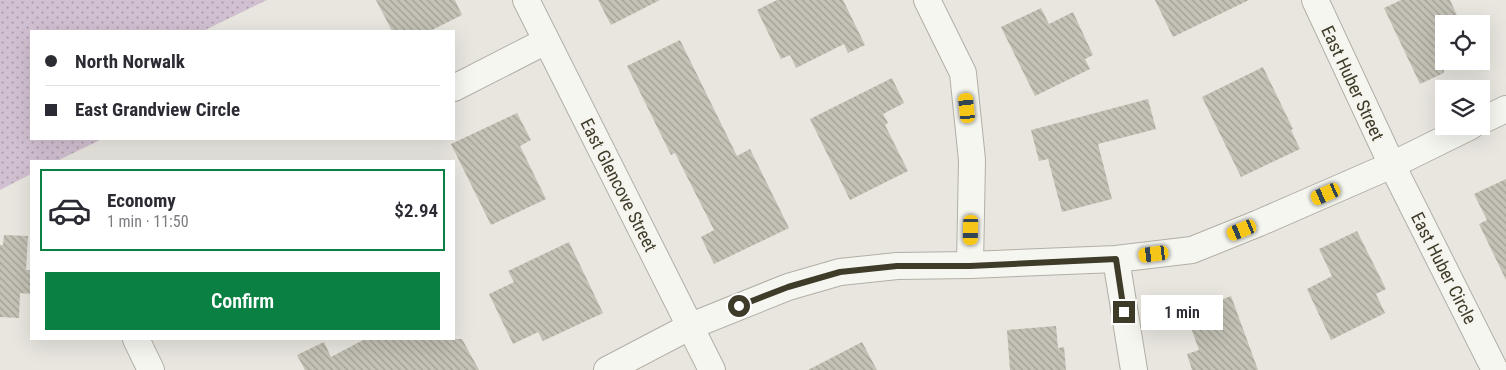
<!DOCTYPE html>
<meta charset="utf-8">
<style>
body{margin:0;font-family:"Roboto Condensed",sans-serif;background:#f7f7f7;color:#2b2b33;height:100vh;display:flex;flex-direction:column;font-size:19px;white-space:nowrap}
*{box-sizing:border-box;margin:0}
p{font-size:16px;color:#7c7c81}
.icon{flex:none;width:28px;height:28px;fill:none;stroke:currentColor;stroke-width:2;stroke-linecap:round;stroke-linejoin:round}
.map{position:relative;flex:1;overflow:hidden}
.drawer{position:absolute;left:30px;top:160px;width:425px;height:180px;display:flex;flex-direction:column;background:#fff;border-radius:0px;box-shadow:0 5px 20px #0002}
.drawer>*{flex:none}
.hud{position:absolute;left:30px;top:30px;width:425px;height:110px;border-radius:0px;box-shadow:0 5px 20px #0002;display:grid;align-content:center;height:110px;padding:0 15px;background:#fff}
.controls{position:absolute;left:1435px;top:15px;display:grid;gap:10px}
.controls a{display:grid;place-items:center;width:55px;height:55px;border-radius:0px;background:#fff;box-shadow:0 5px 20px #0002;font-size:25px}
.end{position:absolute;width:22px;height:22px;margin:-11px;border:6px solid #3e3b28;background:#fff;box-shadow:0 0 0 2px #fff}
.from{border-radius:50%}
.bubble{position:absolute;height:35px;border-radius:0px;background:#fff;box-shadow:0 5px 20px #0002;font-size:16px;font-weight:600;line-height:35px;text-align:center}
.car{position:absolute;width:15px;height:30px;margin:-15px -8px;border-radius:6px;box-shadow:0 0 4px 1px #0007;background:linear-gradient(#f5c518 24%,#345 0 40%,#f5c518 0 76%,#345 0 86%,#f5c518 0)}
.hud b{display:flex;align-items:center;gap:18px;height:48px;font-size:19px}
.hud b+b{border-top:1px solid #e1e1e2}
.hud i{width:12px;height:12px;background:#2b2b33}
ul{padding:9px 0 0;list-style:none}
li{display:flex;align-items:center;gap:15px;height:82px;margin:0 10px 8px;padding:0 5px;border:2px solid transparent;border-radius:0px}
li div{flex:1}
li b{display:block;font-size:19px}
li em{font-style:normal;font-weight:600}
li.current{border-color:#0b8043}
li>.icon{width:45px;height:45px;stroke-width:1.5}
.primary-button{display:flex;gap:10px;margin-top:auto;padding:10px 15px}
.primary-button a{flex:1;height:58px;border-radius:0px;background:#0b8043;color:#fff;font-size:20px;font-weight:600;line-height:58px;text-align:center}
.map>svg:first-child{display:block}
.park{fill:url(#park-dots)}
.building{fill:url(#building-back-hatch)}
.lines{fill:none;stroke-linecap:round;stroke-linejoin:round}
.minor-casing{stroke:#b2afa4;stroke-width:28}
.minor{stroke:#f6f6f1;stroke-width:26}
.route{stroke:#3e3b28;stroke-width:6}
.labels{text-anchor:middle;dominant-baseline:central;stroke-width:5;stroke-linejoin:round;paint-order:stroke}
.street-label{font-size:18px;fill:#3e3b28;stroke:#f5f4ee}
</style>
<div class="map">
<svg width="1506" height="370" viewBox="0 0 1506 370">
<defs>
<pattern id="park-dots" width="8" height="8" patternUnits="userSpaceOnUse" patternTransform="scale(1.25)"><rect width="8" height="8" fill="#d1c0d1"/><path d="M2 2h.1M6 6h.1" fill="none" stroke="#ab9daa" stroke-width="1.8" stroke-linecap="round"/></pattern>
<pattern id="building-back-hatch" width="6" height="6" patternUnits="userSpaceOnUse" patternTransform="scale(1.25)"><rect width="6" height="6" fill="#c4c2b6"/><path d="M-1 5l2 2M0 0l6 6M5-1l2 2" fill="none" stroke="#a19f94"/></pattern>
</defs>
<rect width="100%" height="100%" fill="#e8e6df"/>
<!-- park -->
<path class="park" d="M 0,0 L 267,0 L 203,31 L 31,31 L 31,139 L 102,139 L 57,161 L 31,161 L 31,174 L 0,190 Z"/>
<!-- building -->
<path class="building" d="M 376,0 L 455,0 L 462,15 L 430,31 L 392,31 Z
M 598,0 L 660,0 L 611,25 Z
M 777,0 L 843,0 L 865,45 L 848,53 L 844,44 L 796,68 L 790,55 L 781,59 L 757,10 Z
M 1155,0 L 1249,0 L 1173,37 Z
M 1401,0 L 1450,0 L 1461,24 L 1444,24 L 1444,73 L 1420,84 L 1384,8 Z
M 1041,8 L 1049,24 L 1073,12 L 1093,55 L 1085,59 L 1090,69 L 1035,96 L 1001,27 Z
M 680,40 L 737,156 L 750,149 L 789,228 L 714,264 L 701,237 L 714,230 L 675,153 L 671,155 L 627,66 Z
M 1263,67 L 1293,129 L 1291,130 L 1300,149 L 1241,177 L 1202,97 Z
M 892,78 L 904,103 L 883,114 L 888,123 L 885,125 L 908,171 L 850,200 L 810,119 Z
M 1148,99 L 1156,129 L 1098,144 L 1112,199 L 1062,212 L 1048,159 L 1039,161 L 1031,130 Z
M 517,113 L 531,140 L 520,146 L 546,199 L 491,225 L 451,144 Z
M 1506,179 L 1506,280 L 1479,224 L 1487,220 L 1474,194 Z
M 1357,231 L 1386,289 L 1376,294 L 1385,313 L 1331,340 L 1307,289 L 1332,276 L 1319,249 Z
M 4,235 L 28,236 L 26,270 L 31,270 L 31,294 L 20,293 L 19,318 L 0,317 L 0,245 L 3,245 Z
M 569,242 L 603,313 L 543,341 L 538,332 L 513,344 L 489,294 L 514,282 L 508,271 Z
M 1231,296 L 1258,370 L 1192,370 L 1187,354 L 1199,350 L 1190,325 L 1209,318 L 1204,306 Z
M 1056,326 L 1058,348 L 1064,347 L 1066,370 L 1010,370 L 1007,330 Z
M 365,339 L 462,339 L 479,370 L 305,370 L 297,355 L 324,342 L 331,357 Z
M 862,342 L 877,370 L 808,370 Z"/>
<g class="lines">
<defs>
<path id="minor" d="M 526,0 L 712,370
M 927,0 L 963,73 L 972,160 L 970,265
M 1315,0 L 1392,165 L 1495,370
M 454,88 L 546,41
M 1481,121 L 1506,109
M 1116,259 L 1134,370
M 136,339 L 151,370
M 607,370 L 691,326 L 788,287 L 840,272 L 897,266 L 970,265 L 1116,259 L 1192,250 L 1259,223 L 1392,165 L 1471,126"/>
</defs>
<!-- minor casing -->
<use href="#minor" class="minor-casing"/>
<!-- minor -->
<use href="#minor" class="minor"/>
</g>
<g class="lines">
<!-- route -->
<path class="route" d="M 739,306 L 788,287 L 840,272 L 897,266 L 970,266 L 1116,259 L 1124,312"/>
</g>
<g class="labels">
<!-- street labels -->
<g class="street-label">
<text transform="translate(1353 83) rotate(65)">East Huber Street</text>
<text transform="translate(619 185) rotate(63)">East Glencove Street</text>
<text transform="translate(1444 268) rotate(63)">East Huber Circle</text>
</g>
</g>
</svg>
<div class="controls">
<a><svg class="icon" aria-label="locate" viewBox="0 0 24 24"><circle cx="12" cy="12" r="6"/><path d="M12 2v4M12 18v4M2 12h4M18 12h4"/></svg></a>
<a><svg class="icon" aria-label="layers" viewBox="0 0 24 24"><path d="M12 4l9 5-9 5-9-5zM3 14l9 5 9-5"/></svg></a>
</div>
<i class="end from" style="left:739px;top:306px"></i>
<i class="end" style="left:1124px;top:312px"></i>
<div class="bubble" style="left:1141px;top:295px;width:82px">1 min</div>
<i class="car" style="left:967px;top:108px;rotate:354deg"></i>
<i class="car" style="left:1326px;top:194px;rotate:246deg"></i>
<i class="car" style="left:971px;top:230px;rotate:181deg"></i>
<i class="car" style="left:1242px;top:230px;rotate:248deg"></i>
<i class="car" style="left:1154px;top:254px;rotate:263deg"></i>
<div class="hud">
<b><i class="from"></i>North Norwalk</b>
<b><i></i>East Grandview Circle</b>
</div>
<section class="drawer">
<ul>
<li class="current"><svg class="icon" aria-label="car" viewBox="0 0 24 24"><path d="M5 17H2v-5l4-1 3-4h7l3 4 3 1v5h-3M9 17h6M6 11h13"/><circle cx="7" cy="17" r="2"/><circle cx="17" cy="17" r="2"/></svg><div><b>Economy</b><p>1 min · 11:50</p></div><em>$2.94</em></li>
</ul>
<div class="primary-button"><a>Confirm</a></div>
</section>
</div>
